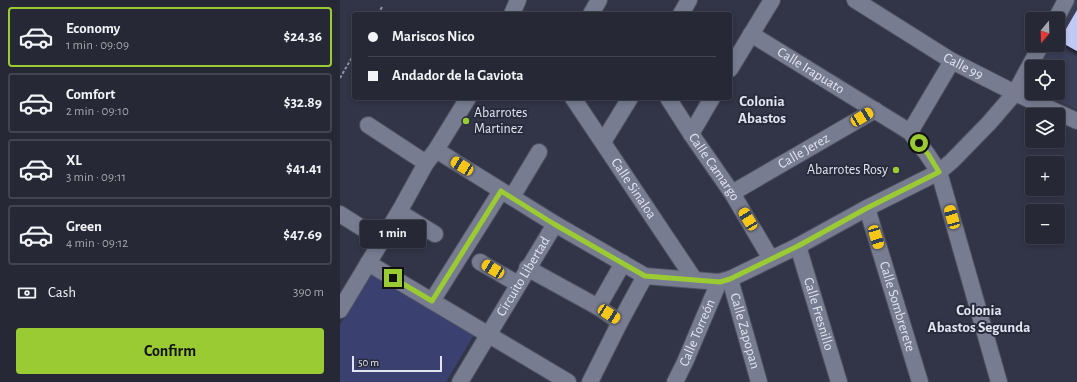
<!DOCTYPE html>
<meta charset="utf-8">
<style>
body{margin:0;font-family:"Alegreya Sans",sans-serif;background:#323441;color:#f1f3f6;height:100vh;display:flex;flex-direction:column;font-size:15px;white-space:nowrap}
*{box-sizing:border-box;margin:0}
p{font-size:13px;color:#a4a6ad}
.icon{flex:none;width:22px;height:22px;fill:none;stroke:currentColor;stroke-width:2;stroke-linecap:round;stroke-linejoin:round}
.map{position:relative;flex:1;overflow:hidden}
.panel{display:flex;flex-direction:column;background:#262835;width:340px}
.panel>*{flex:none}
.hud{position:absolute;left:12px;top:12px;width:380px;height:88px;border-radius:4px;box-shadow:0 2px 6px #0003,0 0 0 1px #424450;display:grid;align-content:center;height:88px;padding:0 16px;background:#262835}
.needle{width:26px;rotate:199deg}
.tools{position:absolute;left:685px;top:12px;display:grid;gap:8px}
.tools a{display:grid;place-items:center;width:40px;height:40px;border-radius:4px;background:#262835;box-shadow:0 2px 6px #0003,0 0 0 1px #424450;font-size:20px}
.scale{position:absolute;left:12px;bottom:10px;width:90px;box-sizing:border-box;padding-left:4px;border:2px solid #e2e5f0;border-top:0;font-size:11px;line-height:14px;white-space:nowrap;color:#e2e5f0;-webkit-text-stroke:3px #282b3c;paint-order:stroke}
.end{position:absolute;width:18px;height:18px;margin:-9px;border:5px solid #9bcb33;background:#111;box-shadow:0 0 0 2px #111}
.from{border-radius:50%}
.bubble{position:absolute;height:28px;border-radius:4px;background:#262835;box-shadow:0 2px 6px #0003,0 0 0 1px #424450;font-size:13px;font-weight:700;line-height:28px;text-align:center}
.car{position:absolute;width:12px;height:24px;margin:-12px -6px;border-radius:5px;box-shadow:0 0 3px 1px #0007;background:linear-gradient(#f5c518 24%,#345 0 40%,#f5c518 0 76%,#345 0 86%,#f5c518 0)}
.hud b{display:flex;align-items:center;gap:14px;height:38px;font-size:15px}
.hud b+b{border-top:1px solid #424450}
.hud i{width:10px;height:10px;background:#f1f3f6}
ul{padding:7px 0 0;list-style:none}
li{display:flex;align-items:center;gap:12px;height:60px;margin:0 8px 6px;padding:0 8px;border:2px solid #424450;border-radius:4px}
li div{flex:1}
li b{display:block;font-size:15px}
li em{font-style:normal;font-weight:700}
li.current{border-color:#9bcb33}
li>.icon{width:36px;height:36px;stroke-width:1.5}
.pay{display:flex;align-items:center;gap:10px;height:44px;padding:0 16px;font-size:15px}
.pay p{margin-inline-start:auto}
.primary-button{display:flex;gap:8px;margin-top:auto;padding:8px 16px}
.primary-button a{flex:1;height:46px;border-radius:4px;background:#9bcb33;color:#111;font-size:16px;font-weight:700;line-height:46px;text-align:center}
main{display:flex;flex:1;min-height:0}
.map>svg:first-child{display:block}
.built{fill:#3b3f57}
.green{fill:#3a4170}
.building{fill:#c1caf5;filter:url(#shadow)}
.lines{fill:none;stroke-linecap:round;stroke-linejoin:round}
.minor-casing{stroke:#4e5160;stroke-width:18}
.path{stroke:#9093a1;stroke-width:2;stroke-dasharray:3 2;stroke-linecap:butt}
.minor{stroke:#787c91;stroke-width:16}
.route{stroke:#9bcb33;stroke-width:5}
.poi-dot{fill:#9bcb33;stroke:#282b3c;stroke-width:1.5}
.labels{text-anchor:middle;dominant-baseline:central;stroke-width:4;stroke-linejoin:round;paint-order:stroke}
.street-label{font-size:14px;fill:#e2e5f0;stroke:#282b3c}
.poi-label{font-size:14px;fill:#e2e5f0;stroke:#282b3c;text-anchor:start}
.neighbourhood-label{font-size:15px;font-weight:bold;fill:#e2e5f0;stroke:#282b3c}
</style>
<main>
<section class="panel">
<ul>
<li class="current"><svg class="icon" aria-label="car" viewBox="0 0 24 24"><path d="M5 17H2v-5l4-1 3-4h7l3 4 3 1v5h-3M9 17h6M6 11h13"/><circle cx="7" cy="17" r="2"/><circle cx="17" cy="17" r="2"/></svg><div><b>Economy</b><p>1 min · 09:09</p></div><em>$24.36</em></li>
<li><svg class="icon" aria-label="car" viewBox="0 0 24 24"><path d="M5 17H2v-5l4-1 3-4h7l3 4 3 1v5h-3M9 17h6M6 11h13"/><circle cx="7" cy="17" r="2"/><circle cx="17" cy="17" r="2"/></svg><div><b>Comfort</b><p>2 min · 09:10</p></div><em>$32.89</em></li>
<li><svg class="icon" aria-label="car" viewBox="0 0 24 24"><path d="M5 17H2v-5l4-1 3-4h7l3 4 3 1v5h-3M9 17h6M6 11h13"/><circle cx="7" cy="17" r="2"/><circle cx="17" cy="17" r="2"/></svg><div><b>XL</b><p>3 min · 09:11</p></div><em>$41.41</em></li>
<li><svg class="icon" aria-label="car" viewBox="0 0 24 24"><path d="M5 17H2v-5l4-1 3-4h7l3 4 3 1v5h-3M9 17h6M6 11h13"/><circle cx="7" cy="17" r="2"/><circle cx="17" cy="17" r="2"/></svg><div><b>Green</b><p>4 min · 09:12</p></div><em>$47.69</em></li>
</ul>
<div class="pay"><svg class="icon" aria-label="cash" viewBox="0 0 24 24"><path d="M3 7h18v10H3z"/><circle cx="12" cy="12" r="2"/></svg>Cash<p>390 m</p></div>
<div class="primary-button"><a>Confirm</a></div>
</section>
<div class="map">
<svg width="737" height="382" viewBox="0 0 737 382">
<defs>
<filter id="shadow"><feDropShadow dx="2.5" dy="4.5" stdDeviation="2" flood-color="#0009"/></filter>
</defs>
<rect width="100%" height="100%" fill="#323547"/>
<!-- built -->
<path class="built" d="M 730,0 L 737,0 L 737,110 L 701,93 L 718,93 L 718,67 L 694,67 L 706,45 L 718,45 L 718,23 Z"/>
<!-- green -->
<path class="green" d="M 32,270 L 135,333 L 106,382 L 0,382 L 0,325 Z"/>
<!-- building -->
<path class="building" d="M 737,10 L 737,51 L 719,41 Z"/>
<g class="lines">
<defs>
<g id="minor">
<path id="s1" d="M 515,0 L 612,61 L 675,93 L 737,121"/>
<path d="M 172,14 L 178,0"/>
<path d="M 251,14 L 259,0"/>
<path d="M 341,14 L 349,0"/>
<path d="M 716,19 L 726,0"/>
<path id="s2" d="M 411,34 L 570,132 L 587,154 L 599,172 L 659,382"/>
<path d="M 390,69 L 432,0"/>
<path id="s3" d="M 233,98 L 354,279"/>
<path id="s4" d="M 328,98 L 351,134 L 392,193 L 431,259"/>
<path d="M 28,125 L 86,163"/>
<path d="M 570,132 L 612,61"/>
<path d="M 351,134 L 372,98"/>
<path d="M 263,142 L 290,98"/>
<path d="M 96,150 L 215,224 L 305,276 L 379,282 L 390,279 L 458,246 L 527,208 L 599,172 L 612,161 L 649,123 L 675,93 L 701,45"/>
<path id="s5" d="M 392,193 L 535,110"/>
<path d="M 172,197 L 199,152"/>
<path id="s6" d="M 527,208 L 580,382"/>
<path d="M 59,212 L 95,234"/>
<path d="M 0,214 L 41,240"/>
<path id="s7" d="M 458,246 L 499,382"/>
<path d="M 140,262 L 178,284"/>
<path d="M 28,263 L 228,382"/>
<path d="M 187,268 L 258,307 L 280,322"/>
<path id="s8" d="M 390,279 L 419,382"/>
<path d="M 92,301 L 161,191"/>
<path d="M 258,307 L 283,263"/>
<path d="M 0,310 L 59,212 L 86,163 L 96,150 L 128,98"/>
<path id="s9" d="M 120,382 L 215,224"/>
<path d="M 250,382 L 280,322 L 305,276"/>
<path id="s10" d="M 335,382 L 345,362 L 379,282"/>
</g>
</defs>
<!-- minor casing -->
<use href="#minor" class="minor-casing"/>
<!-- path -->
<path class="path" d="M 38,14 L 42,7
M 0,78 L 14,54"/>
<!-- minor -->
<use href="#minor" class="minor"/>
</g>
<g class="lines">
<!-- route -->
<path class="route" d="M 53,278 L 92,301 L 161,191 L 214,224 L 305,276 L 380,282 L 390,279 L 458,246 L 527,208 L 599,172 L 588,154 L 579,143"/>
</g>
<!-- markers -->
<g class="poi-dot">
<circle cx="126" cy="121" r="4"/>
<circle cx="556" cy="170" r="4"/>
</g>
<g class="labels">
<!-- street labels -->
<g class="street-label">
<text stroke="none"><textPath href="#s1" startOffset="127">Calle 99</textPath></text>
<text stroke="none"><textPath href="#s2" startOffset="70">Calle Irapuato</textPath></text>
<text stroke="none"><textPath href="#s5" startOffset="83">Calle Jerez</textPath></text>
<text stroke="none"><textPath href="#s4" startOffset="83">Calle Camargo</textPath></text>
<text stroke="none"><textPath href="#s3" startOffset="109">Calle Sinaloa</textPath></text>
<text stroke="none"><textPath href="#s9" startOffset="123">Circuito Libertad</textPath></text>
<text stroke="none"><textPath href="#s6" startOffset="103">Calle Sombrerete</textPath></text>
<text stroke="none"><textPath href="#s7" startOffset="71">Calle Fresnillo</textPath></text>
<text stroke="none"><textPath href="#s8" startOffset="54">Calle Zapopan</textPath></text>
<text stroke="none"><textPath href="#s10" startOffset="54">Calle Torreón</textPath></text>
</g>
<!-- poi labels -->
<g class="poi-label">
<text x="134" y="113">Abarrotes<tspan x="134" dy="16">Martinez</tspan></text>
<text x="548" y="170" text-anchor="end">Abarrotes Rosy</text>
</g>
<!-- neighbourhood labels -->
<g class="neighbourhood-label">
<text x="422" y="101">Colonia<tspan x="422" dy="17">Abastos</tspan></text>
<text x="639" y="310">Colonia<tspan x="639" dy="17">Abastos Segunda</tspan></text>
</g>
</g>
</svg>
<div class="tools">
<a><svg class="needle" viewBox="-14 -14 28 28"><path d="M0-13l5 13h-10z" fill="#e53935"/><path d="M0 13l5-13h-10z" fill="#a4a6ad"/></svg></a>
<a><svg class="icon" aria-label="locate" viewBox="0 0 24 24"><circle cx="12" cy="12" r="6"/><path d="M12 2v4M12 18v4M2 12h4M18 12h4"/></svg></a>
<a><svg class="icon" aria-label="layers" viewBox="0 0 24 24"><path d="M12 4l9 5-9 5-9-5zM3 14l9 5 9-5"/></svg></a>
<a>+</a>
<a>−</a>
</div>
<div class="scale">50 m</div>
<i class="end from" style="left:579px;top:143px"></i>
<i class="end" style="left:53px;top:278px"></i>
<div class="bubble" style="left:20px;top:220px;width:66px">1 min</div>
<i class="car" style="left:522px;top:117px;rotate:59deg"></i>
<i class="car" style="left:122px;top:166px;rotate:302deg"></i>
<i class="car" style="left:612px;top:217px;rotate:344deg"></i>
<i class="car" style="left:408px;top:219px;rotate:329deg"></i>
<i class="car" style="left:536px;top:237px;rotate:163deg"></i>
<i class="car" style="left:153px;top:269px;rotate:301deg"></i>
<i class="car" style="left:269px;top:314px;rotate:123deg"></i>
<div class="hud">
<b><i class="from"></i>Mariscos Nico</b>
<b><i></i>Andador de la Gaviota</b>
</div>
</div>
</main>
